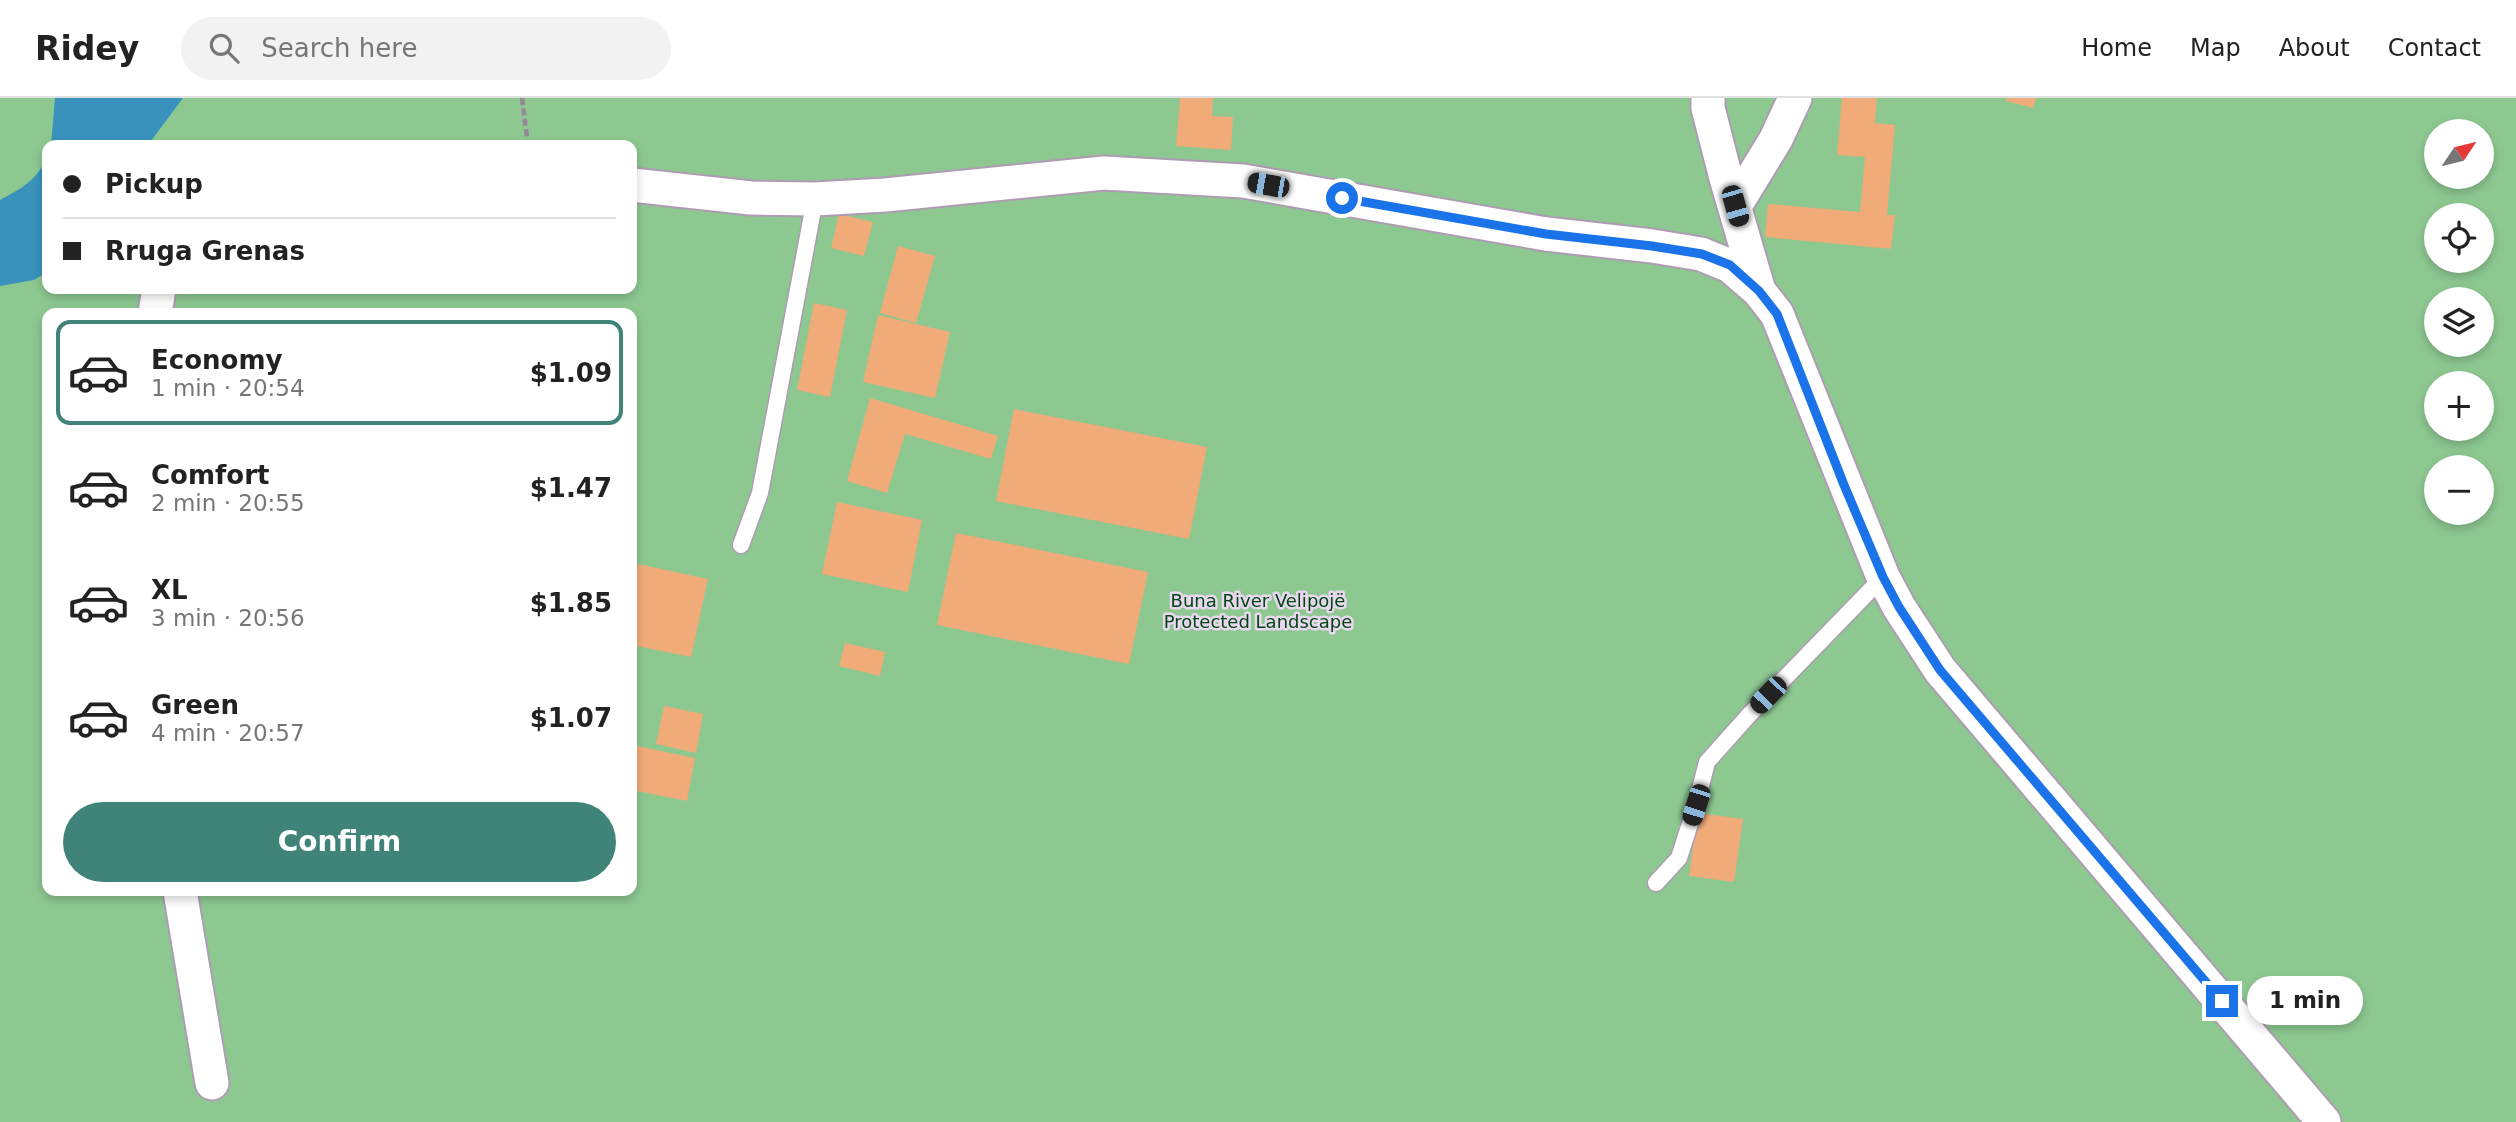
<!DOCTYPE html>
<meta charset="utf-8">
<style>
body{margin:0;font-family:"DejaVu Sans",sans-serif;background:#f2f2f2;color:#222;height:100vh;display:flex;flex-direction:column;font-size:26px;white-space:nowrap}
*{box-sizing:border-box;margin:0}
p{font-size:23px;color:#767676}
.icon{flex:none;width:38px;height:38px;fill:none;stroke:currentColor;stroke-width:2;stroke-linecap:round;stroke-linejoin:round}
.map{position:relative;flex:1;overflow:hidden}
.details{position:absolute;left:42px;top:210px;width:595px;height:588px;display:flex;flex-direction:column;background:#fff;border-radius:14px;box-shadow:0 4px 10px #0003}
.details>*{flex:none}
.hud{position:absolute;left:42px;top:42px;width:595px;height:154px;border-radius:14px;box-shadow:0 4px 10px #0003;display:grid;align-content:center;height:154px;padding:0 21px;background:#fff}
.needle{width:46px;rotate:55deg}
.tools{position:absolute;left:2424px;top:21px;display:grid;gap:14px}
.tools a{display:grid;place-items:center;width:70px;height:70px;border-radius:50%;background:#fff;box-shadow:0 4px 10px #0003;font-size:35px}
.end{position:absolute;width:32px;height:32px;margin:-16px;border:9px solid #1a73e8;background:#fff;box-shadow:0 0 0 4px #fff}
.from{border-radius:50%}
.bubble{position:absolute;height:49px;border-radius:24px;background:#fff;box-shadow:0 4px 10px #0003;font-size:23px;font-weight:700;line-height:49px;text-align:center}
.car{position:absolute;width:21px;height:42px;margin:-21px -10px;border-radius:9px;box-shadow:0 0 5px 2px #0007;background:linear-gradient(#222 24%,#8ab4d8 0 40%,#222 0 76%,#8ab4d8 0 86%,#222 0)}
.hud b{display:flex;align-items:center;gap:24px;height:66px;font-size:26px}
.hud b+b{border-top:2px solid #e0e0e0}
.hud i{width:18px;height:18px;background:#222}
ul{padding:12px 0 0;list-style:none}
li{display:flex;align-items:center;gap:21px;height:105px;margin:0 14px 10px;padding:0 7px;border:4px solid transparent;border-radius:14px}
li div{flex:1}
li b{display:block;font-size:26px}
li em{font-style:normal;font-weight:700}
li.on{border-color:#408479}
li>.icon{width:63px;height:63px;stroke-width:1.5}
.action{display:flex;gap:14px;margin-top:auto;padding:14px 21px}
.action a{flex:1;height:80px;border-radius:42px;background:#408479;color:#fff;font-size:28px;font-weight:700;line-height:80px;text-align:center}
header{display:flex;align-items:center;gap:42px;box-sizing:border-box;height:98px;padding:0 35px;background:#fff;border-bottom:2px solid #e0e0e0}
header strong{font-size:33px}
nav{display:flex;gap:38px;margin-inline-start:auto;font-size:24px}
.search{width:490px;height:63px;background:#f2f2f2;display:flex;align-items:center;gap:18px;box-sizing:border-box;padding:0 24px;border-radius:38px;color:#767676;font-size:26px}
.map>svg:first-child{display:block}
.green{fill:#8dc891;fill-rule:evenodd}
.water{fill:#3892bb}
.building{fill:#f0ab78}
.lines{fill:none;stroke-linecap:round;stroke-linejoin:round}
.lane-casing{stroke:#ad9cb2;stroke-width:19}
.street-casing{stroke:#ad9cb2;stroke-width:37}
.path{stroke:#96889a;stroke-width:4.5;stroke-dasharray:7 3.5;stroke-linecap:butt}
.lane{stroke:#fff;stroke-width:16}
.street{stroke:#fff;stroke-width:33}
.route{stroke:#1a73e8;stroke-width:9}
.labels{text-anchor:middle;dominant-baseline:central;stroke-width:5;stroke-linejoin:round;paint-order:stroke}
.park-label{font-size:18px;fill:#004711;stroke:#e9d7ef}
</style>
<header>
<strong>Ridey</strong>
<div class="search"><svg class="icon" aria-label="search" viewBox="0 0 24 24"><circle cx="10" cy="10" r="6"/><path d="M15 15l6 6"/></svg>Search here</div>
<nav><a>Home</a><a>Map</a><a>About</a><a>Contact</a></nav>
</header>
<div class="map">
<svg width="2516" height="1024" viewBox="0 0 2516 1024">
<rect width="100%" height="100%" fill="#e9d7ef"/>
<!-- green -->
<path class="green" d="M 0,0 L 2516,0 L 2516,1024 L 0,1024 ZM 2436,33 L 2482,33 L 2482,79 L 2436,79 ZM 47,47 L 632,47 L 632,191 L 47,191 ZM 2436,117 L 2482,117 L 2482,163 L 2436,163 ZM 2436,201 L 2482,201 L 2482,247 L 2436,247 ZM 47,215 L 632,215 L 632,793 L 47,793 ZM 2436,285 L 2482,285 L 2482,331 L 2436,331 ZM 2436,369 L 2482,369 L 2482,415 L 2436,415 Z"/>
<!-- water -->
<path class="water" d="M 55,0 L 183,0 L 148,47 L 51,47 Z
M 47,58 L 47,174 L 34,182 L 0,188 L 0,102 C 22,90 38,82 47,58 Z"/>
<!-- building -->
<path class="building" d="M 1180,0 L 1213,0 L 1212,18 L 1233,19 L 1231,52 L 1176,48 Z
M 1842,0 L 1877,0 L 1875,25 L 1895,27 L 1887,117 L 1895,117 L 1891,151 L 1765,139 L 1768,106 L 1860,114 L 1865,59 L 1837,57 Z
M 2007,0 L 2036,0 L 2033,10 L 2006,3 Z
M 839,116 L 873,124 L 864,158 L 831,150 Z
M 898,148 L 935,158 L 916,225 L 880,215 Z
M 814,205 L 847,212 L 830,299 L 797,292 Z
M 878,217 L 950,234 L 935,300 L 863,284 Z
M 870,300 L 998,338 L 991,361 L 905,336 L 887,395 L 847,383 Z
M 1014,311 L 1207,349 L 1189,441 L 996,403 Z
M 837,404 L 922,422 L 908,494 L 822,476 Z
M 956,435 L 1148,474 L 1129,566 L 937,527 Z
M 638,466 L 708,481 L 691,559 L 632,547 L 632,498 Z
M 845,545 L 885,554 L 880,578 L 839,568 Z
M 664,608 L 703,616 L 696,655 L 656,646 Z
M 632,647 L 695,660 L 687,703 L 632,692 Z
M 1698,715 L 1743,721 L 1734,784 L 1689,778 Z"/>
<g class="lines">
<defs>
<path id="lane" d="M 741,447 L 760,395 L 815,101
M 1656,785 L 1679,760 L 1696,707 L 1707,664 L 1749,617 L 1883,479"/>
<path id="street" d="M 1708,0 L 1708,10 L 1726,80 L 1759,193 L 1777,216 L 1883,479 L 1899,509 L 1940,572 L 2324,1024
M 632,87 L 751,100 L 815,101 L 885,97 L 1104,75 L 1243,83 L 1546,136 L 1652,148 L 1701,156 L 1730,168 L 1759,193
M 1735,108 L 1776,41 L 1795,0
M 155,215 L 159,191
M 180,793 L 212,985"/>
</defs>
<!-- lane casing -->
<use href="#lane" class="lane-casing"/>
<!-- street casing -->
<use href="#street" class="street-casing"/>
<!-- path -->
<path class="path" d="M 522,0 L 528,47"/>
<!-- lane -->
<use href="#lane" class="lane"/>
<!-- street -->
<use href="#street" class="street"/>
</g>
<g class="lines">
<!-- route -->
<path class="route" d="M 1342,100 L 1546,136 L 1652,148 L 1702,156 L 1730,167 L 1759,193 L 1777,216 L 1844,387 L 1883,479 L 1899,509 L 1940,572 L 2222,903"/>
</g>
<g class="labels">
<!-- park labels -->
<g class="park-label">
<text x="1258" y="502">Buna River Velipojë<tspan x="1258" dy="21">Protected Landscape</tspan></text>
</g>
</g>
</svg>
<div class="tools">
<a><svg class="needle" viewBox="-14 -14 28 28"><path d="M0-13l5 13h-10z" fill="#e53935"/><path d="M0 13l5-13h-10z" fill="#767676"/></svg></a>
<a><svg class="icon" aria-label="locate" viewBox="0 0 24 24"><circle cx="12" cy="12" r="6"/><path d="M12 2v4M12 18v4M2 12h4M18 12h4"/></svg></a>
<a><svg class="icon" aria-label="layers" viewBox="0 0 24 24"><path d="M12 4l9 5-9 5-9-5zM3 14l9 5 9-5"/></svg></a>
<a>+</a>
<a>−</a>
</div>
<i class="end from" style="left:1342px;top:100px"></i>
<i class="end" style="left:2222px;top:903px"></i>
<div class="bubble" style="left:2247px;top:878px;width:116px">1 min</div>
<i class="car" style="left:1268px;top:87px;rotate:280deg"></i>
<i class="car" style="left:1735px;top:108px;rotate:164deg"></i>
<i class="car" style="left:1768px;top:597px;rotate:224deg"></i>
<i class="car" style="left:1696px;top:707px;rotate:198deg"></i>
<div class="hud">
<b><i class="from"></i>Pickup</b>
<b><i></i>Rruga Grenas</b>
</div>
<section class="details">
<ul>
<li class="on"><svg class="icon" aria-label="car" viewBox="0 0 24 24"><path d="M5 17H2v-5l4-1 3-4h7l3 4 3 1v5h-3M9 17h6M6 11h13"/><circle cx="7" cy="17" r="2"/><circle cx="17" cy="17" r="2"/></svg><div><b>Economy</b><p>1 min · 20:54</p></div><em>$1.09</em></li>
<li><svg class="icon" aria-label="car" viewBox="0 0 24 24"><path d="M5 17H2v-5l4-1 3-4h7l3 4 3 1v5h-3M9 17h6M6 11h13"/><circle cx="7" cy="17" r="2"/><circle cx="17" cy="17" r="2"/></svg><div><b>Comfort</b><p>2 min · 20:55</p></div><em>$1.47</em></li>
<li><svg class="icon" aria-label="car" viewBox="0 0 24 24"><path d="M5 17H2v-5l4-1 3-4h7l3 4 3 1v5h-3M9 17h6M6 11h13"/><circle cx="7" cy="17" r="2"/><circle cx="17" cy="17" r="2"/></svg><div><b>XL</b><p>3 min · 20:56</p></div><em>$1.85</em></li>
<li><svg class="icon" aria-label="car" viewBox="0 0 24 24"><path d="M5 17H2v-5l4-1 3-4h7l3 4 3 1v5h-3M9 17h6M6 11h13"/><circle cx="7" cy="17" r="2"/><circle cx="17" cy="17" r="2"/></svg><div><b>Green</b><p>4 min · 20:57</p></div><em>$1.07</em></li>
</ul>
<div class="action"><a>Confirm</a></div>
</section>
</div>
